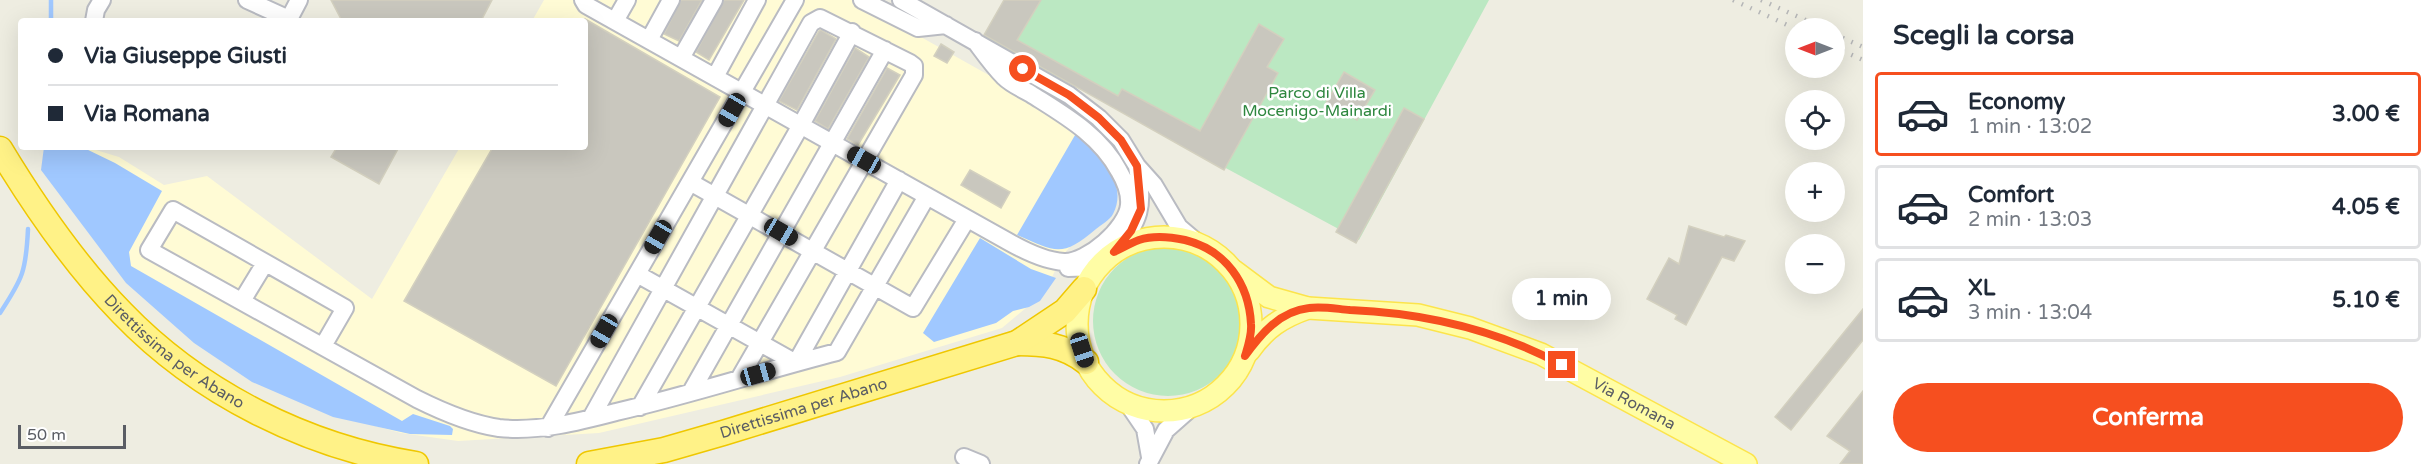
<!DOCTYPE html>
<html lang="it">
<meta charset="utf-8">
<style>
body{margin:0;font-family:"Varela Round",sans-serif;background:#f6f6f7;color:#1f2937;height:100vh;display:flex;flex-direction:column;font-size:22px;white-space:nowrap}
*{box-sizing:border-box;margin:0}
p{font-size:20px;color:#747a83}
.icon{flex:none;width:33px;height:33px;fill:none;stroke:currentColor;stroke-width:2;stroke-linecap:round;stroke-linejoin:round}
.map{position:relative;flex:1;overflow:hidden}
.details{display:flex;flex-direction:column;background:#fff;width:570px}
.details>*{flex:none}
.guide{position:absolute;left:18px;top:18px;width:570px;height:132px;border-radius:6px;box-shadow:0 6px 24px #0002;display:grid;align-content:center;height:132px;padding:0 30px;background:#fff}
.needle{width:39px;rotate:270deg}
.buttons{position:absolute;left:1785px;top:18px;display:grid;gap:12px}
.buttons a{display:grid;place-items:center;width:60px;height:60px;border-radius:50%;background:#fff;box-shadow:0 6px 24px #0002;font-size:30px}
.scale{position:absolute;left:18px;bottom:15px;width:108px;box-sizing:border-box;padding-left:6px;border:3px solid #5a5d64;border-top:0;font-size:16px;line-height:21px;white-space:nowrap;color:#5a5d64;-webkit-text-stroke:4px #fff;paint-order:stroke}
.end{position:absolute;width:27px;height:27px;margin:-14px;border:8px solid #f64f1f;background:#fff;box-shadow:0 0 0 3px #fff}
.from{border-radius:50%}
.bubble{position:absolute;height:42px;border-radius:21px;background:#fff;box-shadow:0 6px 24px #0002;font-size:20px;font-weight:700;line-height:42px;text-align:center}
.car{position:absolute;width:18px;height:36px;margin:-18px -9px;border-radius:8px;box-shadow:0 0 4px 2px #0007;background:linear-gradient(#222 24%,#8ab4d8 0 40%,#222 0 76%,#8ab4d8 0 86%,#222 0)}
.guide b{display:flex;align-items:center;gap:21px;height:57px;font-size:22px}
.guide b+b{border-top:2px solid #e0e1e3}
.guide i{width:15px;height:15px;background:#1f2937}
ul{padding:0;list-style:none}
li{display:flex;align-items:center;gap:18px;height:84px;margin:0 12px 9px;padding:0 18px;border:3px solid #e0e1e3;border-radius:6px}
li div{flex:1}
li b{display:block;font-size:22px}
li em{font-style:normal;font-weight:700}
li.active{border-color:#f64f1f}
li>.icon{width:54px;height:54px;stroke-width:1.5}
h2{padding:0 30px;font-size:27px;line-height:72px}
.primary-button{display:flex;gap:12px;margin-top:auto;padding:12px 30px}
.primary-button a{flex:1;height:69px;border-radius:36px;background:#f64f1f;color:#fff;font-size:24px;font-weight:700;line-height:69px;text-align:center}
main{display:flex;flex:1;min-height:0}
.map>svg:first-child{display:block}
.commercial{fill:#fffbd5}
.green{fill:#bbe8c2}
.water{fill:#a0c8ff}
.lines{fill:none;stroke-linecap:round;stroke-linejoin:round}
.stream{stroke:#a0c8ff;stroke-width:4.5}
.building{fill:#c9c7be;stroke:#d3d0bf;stroke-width:1.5}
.minor-casing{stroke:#b9bbc2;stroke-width:20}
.major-casing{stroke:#fce44c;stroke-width:24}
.highway-casing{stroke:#efc700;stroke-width:27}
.minor{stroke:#fff;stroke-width:16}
.major{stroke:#fffda5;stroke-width:21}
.highway{stroke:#fff287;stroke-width:24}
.rail{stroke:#b5b6b7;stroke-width:4.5;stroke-dasharray:1.5 8;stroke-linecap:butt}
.route{stroke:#f64f1f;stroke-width:8}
.labels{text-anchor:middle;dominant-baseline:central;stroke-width:5;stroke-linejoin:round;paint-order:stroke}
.park-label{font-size:16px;fill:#2e873f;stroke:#fff}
.street-label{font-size:16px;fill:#5a5d64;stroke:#fff}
</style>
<main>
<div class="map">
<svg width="1863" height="464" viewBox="0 0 1863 464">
<rect width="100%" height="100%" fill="#eeede1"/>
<!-- commercial -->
<path class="commercial" d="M 544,0 L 855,0 L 1051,110 L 1089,150 L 1089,225 L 1062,256 L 1045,292 L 1002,328 L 840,377 L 599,433 L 458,441 L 401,433 L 346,418 L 133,288 L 46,147 L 86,147 L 119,157 L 164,185 L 207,176 L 372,299 L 460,147 L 585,147 L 585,21 L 532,21 Z"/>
<!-- green -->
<path class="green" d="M 1004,0 L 1489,0 L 1359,240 L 983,37 Z
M1093 321a75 75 0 1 1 150 0a75 75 0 1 1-150 0Z"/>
<!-- water -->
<path class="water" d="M 1078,130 C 1099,150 1129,184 1113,214 C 1110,220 1101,225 1096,229 C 1062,258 1056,252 1017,235 Z
M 44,147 L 82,147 L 115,163 L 162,191 L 129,252 L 131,266 L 402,421 L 413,414 L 450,426 L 453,429 L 452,435 L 410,434 L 333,417 L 252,382 L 194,343 L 126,283 L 41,170 Z
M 980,238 L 1031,269 L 1056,278 L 1040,301 L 1029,307 L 1013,311 L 996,323 L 934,342 L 923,333 Z"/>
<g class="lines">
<!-- stream -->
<path class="stream" d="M 51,21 L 51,0
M 0,313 C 23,278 26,271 28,229"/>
</g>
<!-- building -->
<path class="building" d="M 331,0 L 492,0 L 481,21 L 342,21 Z
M 681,0 L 702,0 L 679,41 L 664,34 Z
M 724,0 L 744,0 L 709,60 L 696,52 Z
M 1004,0 L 1041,0 L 1017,40 L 1118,96 L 1122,89 L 1200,131 L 1259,24 L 1284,39 L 1267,67 L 1278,73 L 1224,170 L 984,35 Z
M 585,19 L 720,97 L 556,386 L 404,301 L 493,147 L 585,147 Z
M 821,30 L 836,39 L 797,110 L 779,101 L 819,31 Z
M 941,44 L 954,52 L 947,63 L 934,56 Z
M 855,48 L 869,57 L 828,129 L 815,121 Z
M 887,68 L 900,75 L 858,145 L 847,139 Z
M 1344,72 L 1375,90 L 1357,120 L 1326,103 Z
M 1404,108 L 1424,119 L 1356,243 L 1336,232 Z
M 337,147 L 399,147 L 379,184 L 331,157 Z
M 970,170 L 1010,192 L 1001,208 L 961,185 Z
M 1689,226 L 1724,237 L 1726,235 L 1745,241 L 1734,261 L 1722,257 L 1686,325 L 1675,319 L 1677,315 L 1647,299 L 1669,258 L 1679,264 Z
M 1863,309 L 1863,340 L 1791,430 L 1775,417 Z
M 1863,391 L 1863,464 L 1840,464 L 1850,451 L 1827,436 Z"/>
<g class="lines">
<defs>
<path id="minor" d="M 247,0 L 289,19 L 299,0
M 583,0 L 586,5 L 1009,242 C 1025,251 1045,261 1064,262 C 1087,263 1127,228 1129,205 C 1130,193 1125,181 1119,171 C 1100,135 1064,115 1031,94 C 1022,89 1011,84 1004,77 C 993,66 984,53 975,41
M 862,0 L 918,28 L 946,25
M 901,0 L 1069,95 L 1099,118 L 1121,140 L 1137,166 L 1154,185 L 1179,227 L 1199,244
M 94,21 L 96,10 L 102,0
M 615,21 L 627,0
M 649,40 L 671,0
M 681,58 L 714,0
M 715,77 L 757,0
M 690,182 L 913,308 L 967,219
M 1114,252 C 1141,219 1144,209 1137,166
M 1068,268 L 1097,267
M 637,274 L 796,363 L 899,180
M 242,301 L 265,263
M 323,346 L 345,308 L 173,210 L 149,250 L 417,399 C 441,411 471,424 499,428 C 539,432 578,422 616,412 C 690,395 763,371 837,352 L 927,196
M 691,392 L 885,50
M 1128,404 L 1145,429 L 1150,457
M 640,407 L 801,125 L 852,32
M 591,418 L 811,23 L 820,18 L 910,63 L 914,66 L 914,75 L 739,379
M 548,428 L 795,0
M 964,457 L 981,464
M 1148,464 L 1166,430 L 1192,407"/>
<g id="major">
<circle cx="1164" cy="324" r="87"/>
<path id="s1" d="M 1234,271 L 1269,297 L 1308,308 L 1418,315 L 1470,328 L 1541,354 L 1746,464"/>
<path d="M 1249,351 C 1265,328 1282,317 1308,308"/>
</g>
<g id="highway">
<path id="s2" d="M 0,149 C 35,207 75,265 122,313 C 199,393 307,447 416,464"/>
<path d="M 1017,343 C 1044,343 1064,345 1086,362"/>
<path id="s3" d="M 589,464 L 664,450 L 723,433 L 1017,343 L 1065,311 L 1084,289"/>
</g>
</defs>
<!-- minor casing -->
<use href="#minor" class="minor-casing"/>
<!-- major casing -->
<use href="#major" class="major-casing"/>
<!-- highway casing -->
<use href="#highway" class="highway-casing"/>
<!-- minor -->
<use href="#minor" class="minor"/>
<!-- major -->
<use href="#major" class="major"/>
<!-- highway -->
<use href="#highway" class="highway"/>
<!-- rail -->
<path class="rail" d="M 1733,0 L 1796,29
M 1761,0 L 1823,28
M 1834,34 L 1863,47
M 1834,47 L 1863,60"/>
</g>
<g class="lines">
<!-- route -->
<path class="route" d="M 1023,69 L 1069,95 L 1099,118 L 1121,140 L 1137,166 L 1141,209 L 1131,231 L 1114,252 C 1122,248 1131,243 1139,240 C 1154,235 1171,237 1185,240 C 1226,250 1249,284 1251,324 C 1252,335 1248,346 1245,356 C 1261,334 1280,311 1309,308 C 1322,306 1337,309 1350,310 C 1424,313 1497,330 1562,365"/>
</g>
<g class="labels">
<!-- park labels -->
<g class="park-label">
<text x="1317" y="93">Parco di Villa<tspan x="1317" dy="18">Mocenigo-Mainardi</tspan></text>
</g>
<!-- street labels -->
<g class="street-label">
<text stroke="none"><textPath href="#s2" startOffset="270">Direttissima per Abano</textPath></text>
<text stroke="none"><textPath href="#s1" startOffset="429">Via Romana</textPath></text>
<text stroke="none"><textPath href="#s3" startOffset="222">Direttissima per Abano</textPath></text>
</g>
</g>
</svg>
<div class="buttons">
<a><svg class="needle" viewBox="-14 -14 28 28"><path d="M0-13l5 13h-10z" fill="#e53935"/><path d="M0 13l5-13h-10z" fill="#747a83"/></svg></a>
<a><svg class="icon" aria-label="locate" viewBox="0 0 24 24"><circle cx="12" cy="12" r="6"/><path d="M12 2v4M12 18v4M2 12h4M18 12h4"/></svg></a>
<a>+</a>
<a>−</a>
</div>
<div class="scale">50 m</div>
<i class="end from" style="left:1023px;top:69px"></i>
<i class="end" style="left:1562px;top:365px"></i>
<div class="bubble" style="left:1512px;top:278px;width:99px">1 min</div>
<i class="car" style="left:732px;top:110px;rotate:210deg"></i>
<i class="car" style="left:864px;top:160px;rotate:299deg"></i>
<i class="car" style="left:781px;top:232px;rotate:120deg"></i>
<i class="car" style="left:658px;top:237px;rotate:210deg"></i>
<i class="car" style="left:604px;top:331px;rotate:210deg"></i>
<i class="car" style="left:1082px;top:350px;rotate:162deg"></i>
<i class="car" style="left:758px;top:374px;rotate:74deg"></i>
<div class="guide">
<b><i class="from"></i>Via Giuseppe Giusti</b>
<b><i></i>Via Romana</b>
</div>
</div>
<section class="details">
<h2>Scegli la corsa</h2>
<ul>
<li class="active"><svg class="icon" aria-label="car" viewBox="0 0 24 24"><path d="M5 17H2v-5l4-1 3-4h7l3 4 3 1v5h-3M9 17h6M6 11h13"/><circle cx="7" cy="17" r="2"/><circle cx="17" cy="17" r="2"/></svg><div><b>Economy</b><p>1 min · 13:02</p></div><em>3.00 €</em></li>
<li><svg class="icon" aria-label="car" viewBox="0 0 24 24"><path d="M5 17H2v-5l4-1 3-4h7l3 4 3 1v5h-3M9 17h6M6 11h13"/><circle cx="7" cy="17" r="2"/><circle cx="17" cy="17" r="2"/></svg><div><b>Comfort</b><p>2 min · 13:03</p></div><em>4.05 €</em></li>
<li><svg class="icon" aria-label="car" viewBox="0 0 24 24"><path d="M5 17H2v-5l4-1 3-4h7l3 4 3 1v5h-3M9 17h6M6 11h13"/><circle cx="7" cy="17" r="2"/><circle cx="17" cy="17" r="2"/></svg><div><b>XL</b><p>3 min · 13:04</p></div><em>5.10 €</em></li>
</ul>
<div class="primary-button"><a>Conferma</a></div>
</section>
</main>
